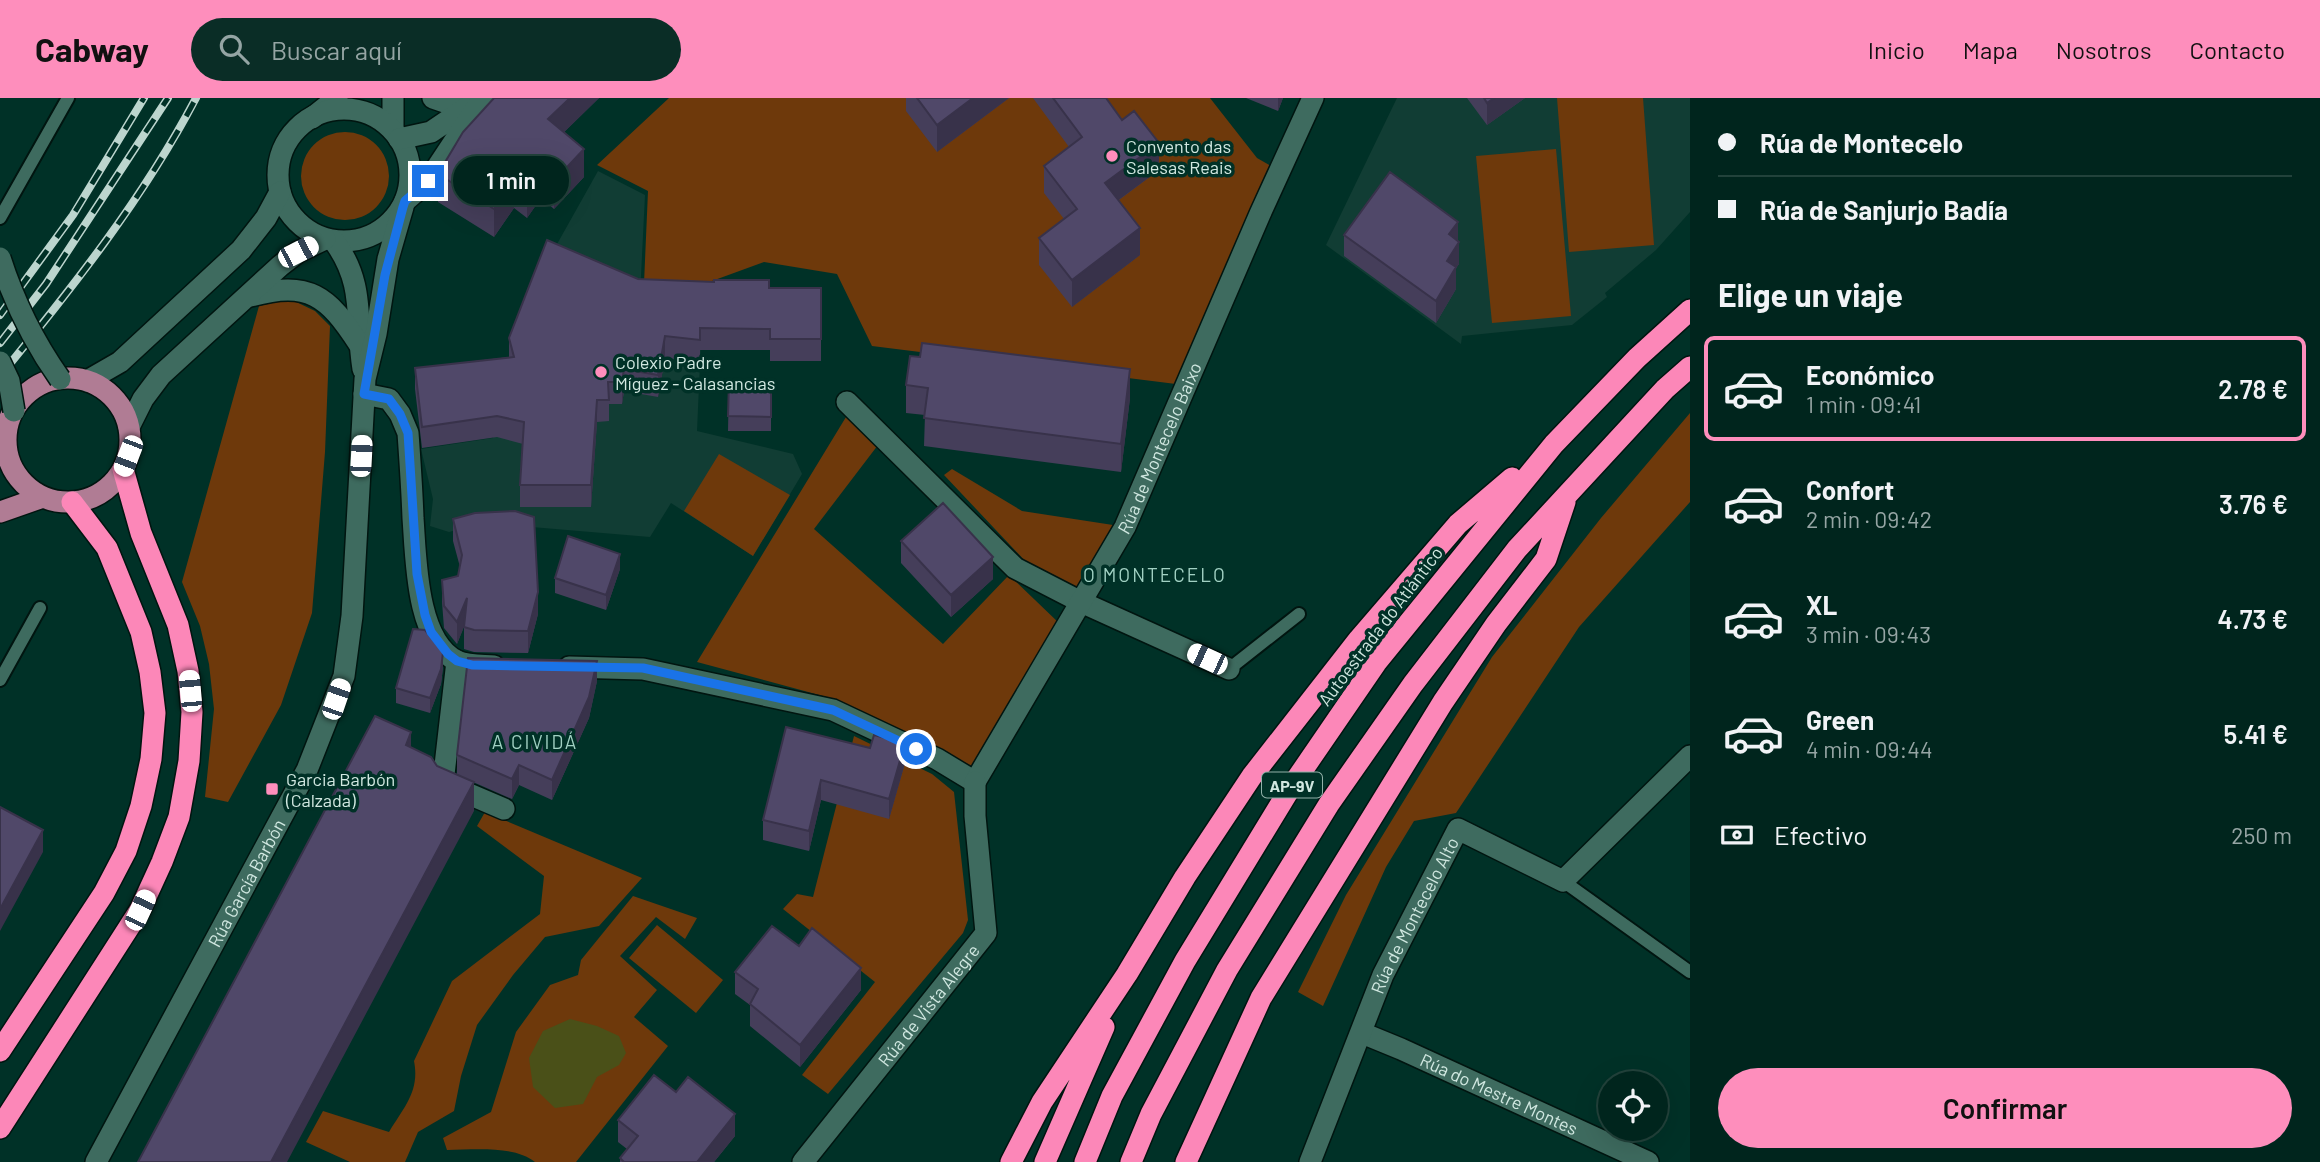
<!DOCTYPE html>
<html lang="es">
<meta charset="utf-8">
<style>
body{margin:0;font-family:Barlow,sans-serif;background:#0a2d26;color:#f1f3f6;height:100vh;display:flex;flex-direction:column;font-size:26px;white-space:nowrap}
*{box-sizing:border-box;margin:0}
p{font-size:23px;color:#95a5a4}
.icon{flex:none;width:38px;height:38px;fill:none;stroke:currentColor;stroke-width:2;stroke-linecap:round;stroke-linejoin:round}
.map{position:relative;flex:1;overflow:hidden}
.panel{display:flex;flex-direction:column;background:#00251d;width:630px}
.panel>*{flex:none}
.banner{display:grid;align-content:center;height:154px;padding:0 28px;background:#00251d}
.controls{position:absolute;left:1598px;top:973px;display:grid;gap:14px}
.controls a{display:grid;place-items:center;width:70px;height:70px;border-radius:50%;background:#00251d;box-shadow:0 7px 28px #0002,0 0 0 2px #22423b;font-size:35px}
.end{position:absolute;width:32px;height:32px;margin:-16px;border:9px solid #1a73e8;background:#fff;box-shadow:0 0 0 4px #fff}
.from{border-radius:50%}
.bubble{position:absolute;height:49px;border-radius:24px;background:#00251d;box-shadow:0 7px 28px #0002,0 0 0 2px #22423b;font-size:23px;font-weight:600;line-height:49px;text-align:center}
.car{position:absolute;width:21px;height:42px;margin:-21px -10px;border-radius:9px;box-shadow:0 0 5px 2px #0007;background:linear-gradient(#fff 24%,#345 0 40%,#fff 0 76%,#345 0 86%,#fff 0)}
.banner b{display:flex;align-items:center;gap:24px;height:66px;font-size:26px}
.banner b+b{border-top:2px solid #22423b}
.banner i{width:18px;height:18px;background:#f1f3f6}
ul{padding:0;list-style:none}
li{display:flex;align-items:center;gap:21px;height:105px;margin:0 14px 10px;padding:0 14px;border:4px solid transparent;border-radius:10px}
li div{flex:1}
li b{display:block;font-size:26px}
li em{font-style:normal;font-weight:600}
li.selected{border-color:#fe8ebc}
li>.icon{width:63px;height:63px;stroke-width:1.5}
h2{padding:0 28px;font-size:32px;line-height:84px}
.pay{display:flex;align-items:center;gap:18px;height:77px;padding:0 28px;font-size:26px}
.pay p{margin-inline-start:auto}
.action{display:flex;gap:14px;margin-top:auto;padding:14px 28px}
.action a{flex:1;height:80px;border-radius:42px;background:#fe8ebc;color:#111;font-size:28px;font-weight:600;line-height:80px;text-align:center}
header{display:flex;align-items:center;gap:42px;box-sizing:border-box;height:98px;padding:0 35px;background:#fe8ebc;color:#111}
header strong{font-size:33px}
nav{display:flex;gap:38px;margin-inline-start:auto;font-size:24px}
.search{width:490px;height:63px;background:#0a2d26;display:flex;align-items:center;gap:18px;box-sizing:border-box;padding:0 24px;border-radius:38px;color:#95a5a4;font-size:26px}
main{display:flex;flex:1;min-height:0}
.map>svg:first-child{display:block}
.built{fill:#113d34}
.green{fill:#6e390b}
.water{fill:#4a5018}
.lines{fill:none;stroke-linecap:round;stroke-linejoin:round}
.lane-casing{stroke:#011510;stroke-width:16}
.street-casing{stroke:#011510;stroke-width:24}
.secondary-casing{stroke:#011510;stroke-width:24}
.primary-casing{stroke:#011510;stroke-width:24}
.highway-casing{stroke:#011510;stroke-width:24}
.lane{stroke:#3e6b5f;stroke-width:12}
.street{stroke:#3e6b5f;stroke-width:21}
.secondary{stroke:#3e6b5f;stroke-width:21}
.primary{stroke:#b07c94;stroke-width:21}
.highway{stroke:#fc87b8;stroke-width:21}
.rail-casing{stroke:#bcd5ce;stroke-width:8}
.rail{stroke:#003127;stroke-width:5;stroke-dasharray:16;stroke-linecap:butt}
.secondary-bridge-casing{stroke:#011510;stroke-width:24;stroke-linecap:butt}
.secondary-bridge{stroke:#3e6b5f;stroke-width:21}
.wall{fill:#453e5a}
.shaded-wall{fill:#38324a}
.building{fill:#504869;stroke:#38324a;stroke-width:2}
.route{stroke:#1a73e8;stroke-width:9}
.poi-dot{fill:#fe8ebc;stroke:#003127;stroke-width:2.5}
.labels{text-anchor:middle;dominant-baseline:central;stroke-width:7;stroke-linejoin:round;paint-order:stroke}
.shield{fill:#003127;stroke:#92b1a9;stroke-width:2}
.shield-label{font-size:16px;font-weight:bold;fill:#d1e8e1}
.poi-label{font-size:18px;fill:#d1e8e1;stroke:#003127;text-anchor:start}
.street-label{font-size:18px;fill:#d1e8e1;stroke:#003127}
.neighbourhood-label{font-size:19px;letter-spacing:2px;fill:#a1d1c3;stroke:#003127}
</style>
<header>
<strong>Cabway</strong>
<div class="search"><svg class="icon" aria-label="search" viewBox="0 0 24 24"><circle cx="10" cy="10" r="6"/><path d="M15 15l6 6"/></svg>Buscar aquí</div>
<nav><a>Inicio</a><a>Mapa</a><a>Nosotros</a><a>Contacto</a></nav>
</header>
<main>
<div class="map">
<svg width="1690" height="1064" viewBox="0 0 1690 1064">
<rect width="100%" height="100%" fill="#003127"/>
<!-- built -->
<path class="built" d="M 1397,0 L 1690,0 L 1690,114 L 1656,152 L 1605,195 L 1607,199 L 1572,227 L 1462,238 L 1461,246 L 1326,147 Z
M 598,73 L 645,97 L 638,238 L 701,242 L 697,333 L 793,356 L 802,376 L 753,458 L 671,405 L 650,439 L 483,425 L 449,434 L 430,428 L 433,401 L 421,351 L 493,340 L 547,164 Z"/>
<!-- green -->
<path class="green" d="M 669,0 L 1210,0 L 1257,60 L 1271,68 L 1176,286 L 872,248 L 837,176 L 764,164 L 701,187 L 642,232 L 648,93 L 597,67 Z
M 1557,0 L 1643,0 L 1654,147 L 1569,154 Z
M301 78a44 44 0 1 1 88 0a44 44 0 1 1-88 0Z
M 1556,51 L 1571,218 L 1492,225 L 1476,58 Z
M 290,201 L 315,213 L 330,228 L 325,354 L 312,515 L 281,607 L 228,704 L 205,699 L 214,611 L 209,566 L 200,528 L 182,484 L 259,208 Z
M 1690,315 L 1690,404 L 1579,529 L 1456,715 L 1414,723 L 1386,769 L 1323,908 L 1298,894 L 1346,797 L 1492,559 L 1601,420 Z
M 846,319 L 878,347 L 814,431 L 943,546 L 1009,477 L 1060,526 L 972,668 L 834,601 L 697,564 Z
M 719,356 L 790,397 L 753,458 L 684,413 Z
M 952,371 L 1022,413 L 1113,427 L 1078,491 L 1028,466 L 944,377 Z
M 854,638 L 932,676 L 954,694 L 968,822 L 963,835 L 828,996 L 802,977 L 875,884 L 783,811 L 797,796 L 813,799 Z
M 485,714 L 642,780 L 599,828 L 545,839 L 513,877 L 477,927 L 461,978 L 454,1013 L 418,1034 L 405,1064 L 350,1064 L 306,1044 L 323,1013 L 389,1034 C 404,1009 420,993 414,963 L 452,883 L 540,816 L 544,778 L 477,728 Z
M 633,798 L 697,820 L 685,841 L 656,819 L 620,858 L 657,892 L 634,919 L 668,948 L 576,1064 L 535,1064 C 514,1047 472,1052 447,1052 L 443,1040 L 491,1014 L 516,934 L 550,887 L 578,877 L 581,862 Z
M 657,827 L 723,882 L 696,915 L 629,860 Z"/>
<!-- water -->
<path class="water" d="M 570,921 L 597,928 L 619,938 L 626,955 L 619,967 L 597,979 L 583,1006 L 555,1010 L 533,989 L 529,960 L 543,933 Z"/>
<g class="lines">
<defs>
<path id="lane" d="M 0,120 L 68,0
M 1229,571 L 1299,516
M 0,582 L 40,510
M 1563,783 L 1690,874"/>
<g id="street">
<path d="M 433,0 L 465,11"/>
<path d="M 312,20 L 337,0"/>
<path d="M 393,32 L 393,0"/>
<path d="M 364,296 L 389,301 L 400,316 L 408,335 C 410,363 412,392 413,420 C 416,460 416,543 457,563 C 468,568 483,567 494,568"/>
<path d="M 847,304 L 1015,470 L 1081,504 L 1229,571"/>
<path d="M 457,563 L 443,685 L 504,711"/>
<path d="M 569,569 L 643,571 L 833,612 L 937,661 L 975,684"/>
<path id="s1" d="M 975,684 L 1125,429 L 1260,116 L 1313,0"/>
<path id="s2" d="M 1362,935 L 1401,951 L 1648,1064"/>
<path id="s3" d="M 803,1064 L 986,835 L 975,718 L 975,684"/>
<path id="s4" d="M 1310,1064 L 1383,877 L 1458,731 L 1563,783 L 1690,658"/>
</g>
<g id="secondary">
<circle cx="344" cy="77" r="66"/>
<path d="M 399,41 L 431,34 L 478,2"/>
<path d="M 405,103 L 428,83 L 483,0"/>
<path d="M 334,143 C 366,187 355,221 363,271"/>
<path d="M 251,198 C 309,182 328,198 359,246"/>
<path d="M 87,283 L 120,264 L 241,152 L 266,120 L 280,94"/>
<path d="M 129,329 L 143,301 L 161,277 L 280,168 L 298,154 L 325,141"/>
<path id="s5" d="M 96,1064 L 307,672 L 344,578 L 352,518 L 365,281 L 376,236 L 388,161 L 403,109"/>
</g>
<path id="primary" d="M6 342a62 62 0 1 1 124 0a62 62 0 1 1-124 0Z
M 0,414 L 43,399"/>
<path id="highway" d="M 0,953 L 104,795 L 126,753 L 141,708 L 151,661 L 155,615 L 150,574 L 141,534 L 107,450 L 72,404
M 0,1030 L 140,812 L 162,764 L 179,719 L 189,663 L 192,614 L 188,573 L 178,527 L 141,435 L 123,371
M 1011,1064 L 1042,1004 L 1127,876 L 1185,779 L 1252,678 L 1359,541 L 1458,426 L 1512,380
M 1045,1064 L 1104,929
M 1085,1064 L 1112,998 L 1185,863 L 1291,689 L 1376,565 L 1554,346 L 1637,260 L 1690,212
M 1131,1064 L 1151,1016 L 1227,872 L 1329,706 L 1413,586 L 1517,451 L 1665,291 L 1690,269
M 1186,1064 L 1261,900 L 1443,604 L 1496,526 L 1546,461 L 1565,404"/>
</defs>
<!-- lane casing -->
<use href="#lane" class="lane-casing"/>
<!-- street casing -->
<use href="#street" class="street-casing"/>
<!-- secondary casing -->
<use href="#secondary" class="secondary-casing"/>
<!-- primary casing -->
<use href="#primary" class="primary-casing"/>
<!-- highway casing -->
<use href="#highway" class="highway-casing"/>
<!-- lane -->
<use href="#lane" class="lane"/>
<!-- street -->
<use href="#street" class="street"/>
<!-- secondary -->
<use href="#secondary" class="secondary"/>
<!-- primary -->
<use href="#primary" class="primary"/>
<!-- highway -->
<use href="#highway" class="highway"/>
<defs>
<path id="rail" d="M 0,217 L 73,117 L 144,0
M 0,245 L 46,186 L 168,0
M 0,278 C 72,190 143,101 196,0"/>
</defs>
<!-- rail casing -->
<use href="#rail" class="rail-casing"/>
<!-- rail -->
<use href="#rail" class="rail"/>
<defs>
<path id="secondary-bridge" d="M 0,160 C 14,204 33,243 60,281
M 0,264 L 9,283 L 14,313"/>
</defs>
<!-- secondary-bridge casing -->
<use href="#secondary-bridge" class="secondary-bridge-casing"/>
<!-- secondary-bridge -->
<use href="#secondary-bridge" class="secondary-bridge"/>
</g>
<!-- wall -->
<path class="wall" d="M 494,0 L 599,0 L 564,34 L 584,79 L 554,111 L 541,100 L 527,120 L 514,110 L 494,139 L 438,104 L 438,76 Z
M 906,0 L 1009,0 L 937,54 L 906,13 Z
M 1033,0 L 1106,0 L 1159,72 L 1119,102 L 1140,157 L 1072,209 L 1039,167 L 1039,140 L 1064,121 L 1044,95 L 1044,68 L 1069,49 Z
M 1246,0 L 1283,0 L 1278,13 Z
M 1467,0 L 1525,0 L 1487,27 Z
M 1344,137 L 1458,144 L 1459,166 L 1456,170 L 1456,191 L 1436,225 L 1344,158 Z
M 638,181 L 769,190 L 821,190 L 821,263 L 770,263 L 770,252 L 700,252 L 700,264 L 665,260 L 658,299 L 624,293 L 622,306 L 609,306 L 609,323 L 597,324 L 591,409 L 520,409 L 520,387 L 523,346 L 497,339 L 422,350 L 415,291 L 415,270 L 509,259 L 509,240 Z
M 729,283 L 771,284 L 771,333 L 728,333 Z
M 906,287 L 1130,300 L 1121,374 L 924,348 L 925,317 L 906,315 Z
M 453,421 L 538,516 L 528,555 L 474,554 L 464,551 L 464,528 L 457,546 L 444,530 L 442,504 L 442,482 L 458,478 L 460,469 L 453,443 Z
M 901,443 L 993,481 L 951,519 L 901,465 Z
M 620,471 L 606,512 L 555,495 L 555,480 Z
M 443,569 L 441,586 L 430,615 L 396,605 L 396,590 Z
M 597,583 L 589,620 L 552,702 L 519,687 L 512,701 L 457,677 L 457,657 Z
M 870,650 L 905,665 L 889,721 L 821,702 L 809,753 L 763,742 L 763,722 Z
M 735,874 L 861,892 L 800,969 L 750,928 L 750,907 L 735,896 Z
M 618,1022 L 735,1038 L 714,1064 L 620,1064 L 620,1060 L 627,1051 L 618,1044 Z"/>
<!-- shaded-wall -->
<path class="shaded-wall" d="M 570,0 L 599,0 L 548,50 L 548,21 Z
M 973,0 L 1009,0 L 937,54 L 937,27 Z
M 1278,0 L 1283,0 L 1278,13 Z
M 1494,0 L 1525,0 L 1487,27 L 1487,5 Z
M 1159,45 L 1159,72 L 1105,112 L 1105,85 Z
M 584,51 L 584,79 L 554,111 L 554,83 Z
M 541,71 L 541,100 L 527,120 L 527,91 Z
M 514,82 L 514,110 L 494,139 L 494,111 Z
M 1458,124 L 1458,145 L 1449,136 Z
M 1140,130 L 1140,157 L 1072,209 L 1072,182 Z
M 1459,144 L 1459,166 L 1456,170 L 1456,191 L 1436,225 L 1436,203 L 1447,163 Z
M 665,238 L 665,260 L 658,299 L 658,277 Z
M 624,271 L 624,293 L 622,306 L 622,284 Z
M 1130,271 L 1130,300 L 1121,374 L 1121,346 Z
M 597,302 L 597,324 L 591,409 L 591,387 Z
M 620,456 L 620,471 L 606,512 L 606,497 Z
M 993,459 L 993,481 L 951,519 L 951,497 Z
M 538,494 L 538,516 L 528,555 L 528,533 Z
M 467,500 L 467,522 L 457,546 L 457,524 Z
M 443,554 L 443,569 L 441,586 L 430,615 L 430,600 Z
M 597,563 L 597,583 L 589,620 L 552,702 L 552,682 Z
M 411,634 L 411,662 L 406,647 Z
M 905,645 L 905,665 L 889,721 L 889,701 Z
M 519,667 L 519,687 L 512,701 L 512,681 Z
M 821,682 L 821,702 L 809,753 L 809,733 Z
M 474,684 L 474,713 L 287,1064 L 271,1064 Z
M 43,732 L 43,754 L 0,833 L 0,811 Z
M 861,870 L 861,892 L 800,969 L 800,947 Z
M 735,1016 L 735,1038 L 714,1064 L 697,1064 Z"/>
<!-- building -->
<path class="building" d="M 494,0 L 570,0 L 548,21 L 584,51 L 554,83 L 541,71 L 527,91 L 514,82 L 494,111 L 438,76 L 463,34 Z
M 917,0 L 973,0 L 937,27 Z
M 1053,0 L 1106,0 L 1122,22 L 1134,13 L 1159,45 L 1105,85 L 1140,130 L 1072,182 L 1039,140 L 1077,111 L 1044,68 L 1082,39 Z
M 1484,0 L 1494,0 L 1487,5 Z
M 1390,74 L 1458,124 L 1449,136 L 1459,144 L 1447,163 L 1456,169 L 1436,203 L 1344,137 Z
M 547,142 L 638,181 L 714,184 L 714,182 L 769,182 L 769,190 L 821,190 L 821,241 L 770,241 L 770,231 L 700,230 L 700,242 L 665,238 L 658,277 L 624,271 L 622,284 L 608,284 L 609,302 L 597,302 L 591,387 L 520,387 L 524,324 L 497,318 L 422,329 L 415,270 L 514,259 L 509,240 Z
M 922,245 L 1130,271 L 1121,346 L 924,320 L 928,290 L 906,287 L 910,258 L 920,259 Z
M 729,283 L 771,284 L 771,319 L 728,318 Z
M 943,405 L 993,459 L 951,497 L 901,443 Z
M 515,413 L 534,419 L 538,494 L 528,533 L 474,532 L 464,529 L 467,500 L 457,524 L 444,508 L 442,482 L 458,478 L 462,457 L 453,421 L 475,415 Z
M 568,438 L 620,456 L 606,497 L 555,480 Z
M 413,531 L 425,532 L 443,554 L 441,571 L 430,600 L 396,590 Z
M 468,560 L 597,563 L 589,599 L 552,682 L 519,667 L 512,681 L 457,657 Z
M 375,618 L 411,634 L 406,647 L 431,659 L 437,668 L 474,684 L 271,1064 L 138,1064 Z
M 786,629 L 870,650 L 874,637 L 905,645 L 889,701 L 821,682 L 809,733 L 763,722 Z
M 0,709 L 43,732 L 0,811 Z
M 772,828 L 799,848 L 812,830 L 861,870 L 800,947 L 750,906 L 758,891 L 735,874 Z
M 654,977 L 676,994 L 688,979 L 735,1016 L 697,1064 L 624,1064 L 620,1060 L 638,1038 L 618,1022 Z"/>
<g class="lines">
<!-- route -->
<path class="route" d="M 428,83 L 405,103 L 403,109 L 385,177 L 364,296 L 389,301 L 400,316 L 408,335 L 417,476 L 425,517 L 431,534 L 448,556 L 457,563 L 472,567 L 643,570 L 833,612 L 916,651"/>
</g>
<!-- markers -->
<g class="poi-dot">
<circle cx="1112" cy="58" r="7"/>
<circle cx="601" cy="274" r="7"/>
<rect x="265" y="684" width="14" height="14" rx="3.5"/>
</g>
<g class="labels">
<!-- shield labels -->
<rect class="shield" x="1262" y="674.5" width="60" height="25" rx="5"/>
<g class="shield-label">
<text x="1292" y="687">AP-9V</text>
</g>
<!-- poi labels -->
<g class="poi-label">
<text x="1126" y="48">Convento das<tspan x="1126" dy="21">Salesas Reais</tspan></text>
<text x="615" y="264">Colexio Padre<tspan x="615" dy="21">Míguez - Calasancias</tspan></text>
<text x="286" y="681">Garcia Barbón<tspan x="286" dy="21">(Calzada)</tspan></text>
</g>
<!-- street labels -->
<g class="street-label">
<text stroke="none"><textPath href="#s1" startOffset="382">Rúa de Montecelo Baixo</textPath></text>
<text transform="translate(1380 528) rotate(-53)">Autoestrada do Atlántico</text>
<text stroke="none"><textPath href="#s5" startOffset="317">Rúa García Barbón</textPath></text>
<text stroke="none"><textPath href="#s4" startOffset="268">Rúa de Montecelo Alto</textPath></text>
<text stroke="none"><textPath href="#s3" startOffset="201">Rúa de Vista Alegre</textPath></text>
<text stroke="none"><textPath href="#s2" startOffset="150">Rúa do Mestre Montes</textPath></text>
</g>
<!-- neighbourhood labels -->
<g class="neighbourhood-label">
<text x="1155" y="476">O MONTECELO</text>
<text x="535" y="643">A CIVIDÁ</text>
</g>
</g>
</svg>
<div class="controls">
<a><svg class="icon" aria-label="locate" viewBox="0 0 24 24"><circle cx="12" cy="12" r="6"/><path d="M12 2v4M12 18v4M2 12h4M18 12h4"/></svg></a>
</div>
<i class="end from" style="left:916px;top:651px"></i>
<i class="end" style="left:428px;top:83px"></i>
<div class="bubble" style="left:453px;top:58px;width:116px">1 min</div>
<i class="car" style="left:298px;top:154px;rotate:63deg"></i>
<i class="car" style="left:128px;top:358px;rotate:201deg"></i>
<i class="car" style="left:361px;top:358px;rotate:3deg"></i>
<i class="car" style="left:1207px;top:561px;rotate:295deg"></i>
<i class="car" style="left:190px;top:593px;rotate:355deg"></i>
<i class="car" style="left:336px;top:601px;rotate:19deg"></i>
<i class="car" style="left:140px;top:812px;rotate:25deg"></i>
</div>
<section class="panel">
<div class="banner">
<b><i class="from"></i>Rúa de Montecelo</b>
<b><i></i>Rúa de Sanjurjo Badía</b>
</div>
<h2>Elige un viaje</h2>
<ul>
<li class="selected"><svg class="icon" aria-label="car" viewBox="0 0 24 24"><path d="M5 17H2v-5l4-1 3-4h7l3 4 3 1v5h-3M9 17h6M6 11h13"/><circle cx="7" cy="17" r="2"/><circle cx="17" cy="17" r="2"/></svg><div><b>Económico</b><p>1 min · 09:41</p></div><em>2.78 €</em></li>
<li><svg class="icon" aria-label="car" viewBox="0 0 24 24"><path d="M5 17H2v-5l4-1 3-4h7l3 4 3 1v5h-3M9 17h6M6 11h13"/><circle cx="7" cy="17" r="2"/><circle cx="17" cy="17" r="2"/></svg><div><b>Confort</b><p>2 min · 09:42</p></div><em>3.76 €</em></li>
<li><svg class="icon" aria-label="car" viewBox="0 0 24 24"><path d="M5 17H2v-5l4-1 3-4h7l3 4 3 1v5h-3M9 17h6M6 11h13"/><circle cx="7" cy="17" r="2"/><circle cx="17" cy="17" r="2"/></svg><div><b>XL</b><p>3 min · 09:43</p></div><em>4.73 €</em></li>
<li><svg class="icon" aria-label="car" viewBox="0 0 24 24"><path d="M5 17H2v-5l4-1 3-4h7l3 4 3 1v5h-3M9 17h6M6 11h13"/><circle cx="7" cy="17" r="2"/><circle cx="17" cy="17" r="2"/></svg><div><b>Green</b><p>4 min · 09:44</p></div><em>5.41 €</em></li>
</ul>
<div class="pay"><svg class="icon" aria-label="cash" viewBox="0 0 24 24"><path d="M3 7h18v10H3z"/><circle cx="12" cy="12" r="2"/></svg>Efectivo<p>250 m</p></div>
<div class="action"><a>Confirmar</a></div>
</section>
</main>
